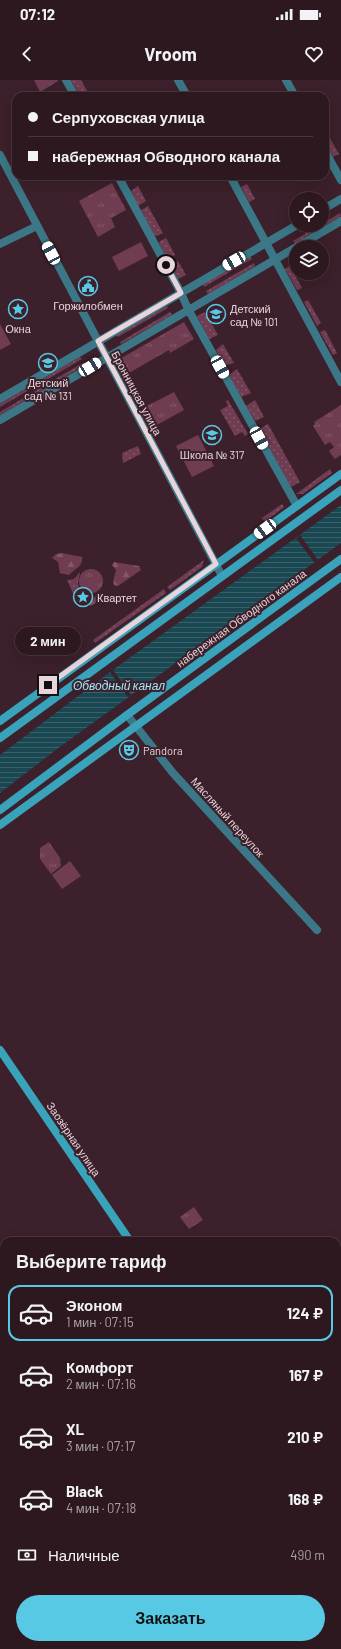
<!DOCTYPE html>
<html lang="ru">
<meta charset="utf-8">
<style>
body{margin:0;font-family:Barlow,sans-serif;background:#39252d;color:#f1f3f6;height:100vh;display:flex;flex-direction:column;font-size:15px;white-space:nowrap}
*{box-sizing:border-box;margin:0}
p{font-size:13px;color:#a7a0a5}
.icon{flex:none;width:22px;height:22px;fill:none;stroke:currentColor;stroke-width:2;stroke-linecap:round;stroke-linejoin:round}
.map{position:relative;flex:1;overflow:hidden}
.side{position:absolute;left:0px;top:1157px;width:341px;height:412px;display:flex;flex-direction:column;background:#2d1820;border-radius:12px 12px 0 0;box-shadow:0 4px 16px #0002,0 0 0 1px #48373e}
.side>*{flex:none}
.hud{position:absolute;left:12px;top:12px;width:317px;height:88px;border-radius:12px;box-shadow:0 4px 16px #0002,0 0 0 1px #48373e;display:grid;align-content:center;height:88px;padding:0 16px;background:#2d1820}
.controls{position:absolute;left:289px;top:112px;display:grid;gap:8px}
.controls a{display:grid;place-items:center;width:40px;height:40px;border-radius:50%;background:#2d1820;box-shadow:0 4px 16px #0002,0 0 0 1px #48373e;font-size:20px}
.end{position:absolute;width:18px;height:18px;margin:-9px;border:5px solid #e8d4da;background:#111;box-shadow:0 0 0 2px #111}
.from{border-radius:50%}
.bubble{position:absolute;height:28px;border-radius:14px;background:#2d1820;box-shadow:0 4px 16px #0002,0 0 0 1px #48373e;font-size:13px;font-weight:700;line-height:28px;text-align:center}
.car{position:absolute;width:12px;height:24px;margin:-12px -6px;border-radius:5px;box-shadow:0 0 3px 1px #0007;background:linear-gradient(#fff 24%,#345 0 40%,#fff 0 76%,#345 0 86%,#fff 0)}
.hud b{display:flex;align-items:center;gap:14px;height:38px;font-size:15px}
.hud b+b{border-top:1px solid #48373e}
.hud i{width:10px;height:10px;background:#f1f3f6}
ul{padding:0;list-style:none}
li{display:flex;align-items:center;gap:12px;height:56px;margin:0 8px 6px;padding:0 8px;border:2px solid transparent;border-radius:12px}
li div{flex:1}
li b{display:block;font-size:15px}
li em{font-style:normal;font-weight:700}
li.active{border-color:#58c9e4}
li>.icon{width:36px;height:36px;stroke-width:1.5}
h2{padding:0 16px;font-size:18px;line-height:48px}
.pay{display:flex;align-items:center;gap:10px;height:44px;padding:0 16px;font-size:15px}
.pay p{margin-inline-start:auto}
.primary-button{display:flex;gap:8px;margin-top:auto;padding:8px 16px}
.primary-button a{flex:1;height:46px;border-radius:24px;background:#58c9e4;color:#111;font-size:16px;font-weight:700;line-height:46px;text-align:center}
.status{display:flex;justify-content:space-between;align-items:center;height:28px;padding:0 20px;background:#2d1820;direction:ltr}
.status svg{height:11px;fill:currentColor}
header{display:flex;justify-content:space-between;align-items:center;height:52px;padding:0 16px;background:#2d1820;font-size:18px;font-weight:700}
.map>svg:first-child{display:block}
.grass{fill:url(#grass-dots)}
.forest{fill:url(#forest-firs)}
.park{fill:url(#park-tufts)}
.pitch{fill:#703c51}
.water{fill:url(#water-rules)}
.pier{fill:#3c202b}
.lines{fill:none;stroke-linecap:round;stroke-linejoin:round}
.minor{stroke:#3b7786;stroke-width:8}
.tertiary{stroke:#3b7786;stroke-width:8}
.secondary{stroke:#38a3bb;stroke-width:8}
.route{stroke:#e8d4da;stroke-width:5}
.labels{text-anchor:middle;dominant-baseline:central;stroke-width:4;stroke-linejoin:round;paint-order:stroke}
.poi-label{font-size:11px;fill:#e8d4da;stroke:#3c202b}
.street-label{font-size:11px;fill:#e8d4da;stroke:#3c202b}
.water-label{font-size:12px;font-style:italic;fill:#a2e5f6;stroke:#3c202b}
</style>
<div class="status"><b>07:12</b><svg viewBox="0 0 49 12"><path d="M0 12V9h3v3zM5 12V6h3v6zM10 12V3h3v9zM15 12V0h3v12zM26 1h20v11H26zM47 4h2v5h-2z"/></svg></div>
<header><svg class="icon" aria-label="back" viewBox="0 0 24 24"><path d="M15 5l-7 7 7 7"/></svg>Vroom<svg class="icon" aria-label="heart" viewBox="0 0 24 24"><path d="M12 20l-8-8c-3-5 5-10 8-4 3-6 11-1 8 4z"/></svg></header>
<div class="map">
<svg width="341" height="1569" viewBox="0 0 341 1569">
<defs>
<pattern id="grass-dots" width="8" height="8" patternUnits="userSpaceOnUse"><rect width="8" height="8" fill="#703c51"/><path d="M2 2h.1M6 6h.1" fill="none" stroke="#845769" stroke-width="1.8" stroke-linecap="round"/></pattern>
<pattern id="forest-firs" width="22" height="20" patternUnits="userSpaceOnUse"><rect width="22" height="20" fill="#703c51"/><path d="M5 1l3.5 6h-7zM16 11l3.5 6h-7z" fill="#845769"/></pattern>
<pattern id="park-tufts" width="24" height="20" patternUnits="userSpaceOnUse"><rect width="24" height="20" fill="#703c51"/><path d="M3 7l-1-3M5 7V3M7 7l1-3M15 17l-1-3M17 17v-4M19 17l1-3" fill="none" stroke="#845769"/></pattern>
<pattern id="water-rules" width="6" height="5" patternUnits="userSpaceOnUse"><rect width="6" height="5" fill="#194752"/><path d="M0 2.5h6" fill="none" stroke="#3a616a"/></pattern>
</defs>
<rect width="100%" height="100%" fill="#3c202b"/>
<!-- grass -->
<path class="grass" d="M 71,0 L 81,0 L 90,16 L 80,16 Z
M 327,53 L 339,74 L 333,77 L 325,62 L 325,55 Z
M 247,104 L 255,119 L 249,122 L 241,107 Z
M 138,106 L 146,121 L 138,126 L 131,111 Z
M 148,126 L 163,153 L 157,156 L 154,155 L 141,130 Z
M 340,133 L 341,136 L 295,163 L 293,161 Z
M 166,158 L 175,175 L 167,179 L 159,163 L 160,161 Z
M 250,177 L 252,179 L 204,207 L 203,204 Z
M 178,181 L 186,195 L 178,199 L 172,186 Z
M 254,183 L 255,186 L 208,214 L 206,211 Z
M 290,186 L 302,208 L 297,210 L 285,189 Z
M 308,220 L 321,243 L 317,246 L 304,222 Z
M 167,226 L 168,228 L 118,257 L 116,255 Z
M 170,232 L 172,235 L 121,264 L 120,262 Z
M 205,232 L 218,255 L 209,259 L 197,236 Z
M 325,250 L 337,273 L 333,275 L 320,252 Z
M 223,264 L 234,283 L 224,286 L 216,270 Z
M 80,277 L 82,279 L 0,327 L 0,324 Z
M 84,282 L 85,285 L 0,335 L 0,332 Z
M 237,289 L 251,313 L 241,317 L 229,295 Z
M 228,320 L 248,354 L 245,356 L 242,352 L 235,356 L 220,330 L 228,326 L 226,321 Z
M 255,320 L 264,337 L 255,341 L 246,326 Z
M 268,344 L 300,402 L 291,407 L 259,349 Z
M 138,366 L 141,374 L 123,383 L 122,373 Z
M 330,389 L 332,393 L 303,414 L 296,414 Z
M 282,424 L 284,427 L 265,442 L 262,438 Z
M 204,480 L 202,487 L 170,510 L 167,507 Z
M 80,492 L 78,503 L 81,516 L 86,519 L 84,527 L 79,527 L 67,500 L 74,499 Z
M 164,509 L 166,513 L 95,563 L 93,560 Z"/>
<!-- forest -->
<path class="forest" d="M 62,473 L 82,477 C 84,486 74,489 69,495 L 60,493 L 58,482 L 52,478 L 56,474 Z
M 114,482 L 139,486 L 141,490 L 118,506 L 114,505 L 113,502 L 116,490 L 112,485 Z
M 101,513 L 105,518 L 90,526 L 89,521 Z"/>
<!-- park -->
<path class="park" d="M 34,0 L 58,0 L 58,1 L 40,12 Z
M 112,103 L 126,130 L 111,138 L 115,147 L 98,157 L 79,121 Z
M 184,242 L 194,259 L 170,273 L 169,270 L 127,294 L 118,280 Z
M 174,312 L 184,330 L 155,346 L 145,327 Z
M 341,325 L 341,375 L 335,379 L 329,371 L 334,367 L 330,362 L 325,365 L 313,346 L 315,344 L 314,342 Z
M79 501a12 12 0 1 1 24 0a12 12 0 1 1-24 0Z
M 49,762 L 60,778 L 61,786 L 51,794 L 40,779 L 40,768 Z
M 194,1127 L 203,1140 L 189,1149 L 180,1137 Z"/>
<!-- pitch -->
<path class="pitch" d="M 141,162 L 148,176 L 119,191 L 112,177 Z
M 0,244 L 11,264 L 0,270 Z
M 198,355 L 214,386 L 192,397 L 176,366 Z
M 70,781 L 81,796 L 62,809 L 52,795 Z"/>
<!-- water -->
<path class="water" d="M 341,425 L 341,463 L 57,669 L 0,713 L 0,675 L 110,592 Z"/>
<!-- pier -->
<path class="pier" d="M 300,455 L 318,480 L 314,482 L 296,458 Z
M 113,590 L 131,615 L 128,617 L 110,592 Z"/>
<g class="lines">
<!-- minor -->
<path class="minor" d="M 66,0 L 75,16
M 178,0 L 187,16
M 286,0 L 295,16
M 325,71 L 341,100
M 0,75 L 222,496
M 118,96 L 181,213 L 188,229 L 297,426
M 230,96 L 341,302
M 322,130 L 341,119
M 0,164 L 37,146
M 0,319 L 297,145
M 0,340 L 341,141
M 127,635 L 173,693 L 317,850
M 337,1321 L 341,1320
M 0,1396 L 4,1395
M 337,1517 L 341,1516
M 80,1569 L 100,1565"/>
<!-- tertiary -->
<path class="tertiary" d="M 337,1509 L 341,1508
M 36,1569 L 57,1565"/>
<!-- secondary -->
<path class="secondary" d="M 0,641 L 341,394
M 0,658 L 341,410
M 0,730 L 127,635 L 341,479
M 0,745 L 341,497
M 0,970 L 130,1161
M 337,1463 L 341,1469"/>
</g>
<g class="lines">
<!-- route -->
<path class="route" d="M 48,605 L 216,484 L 98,261 L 181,213 L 166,185"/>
</g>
<!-- icons -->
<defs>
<symbol id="civic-ring" viewBox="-11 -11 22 22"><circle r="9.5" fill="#3c202b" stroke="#58c9e4" stroke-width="1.5"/><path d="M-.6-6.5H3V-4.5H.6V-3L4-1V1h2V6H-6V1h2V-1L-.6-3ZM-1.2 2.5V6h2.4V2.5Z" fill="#58c9e4"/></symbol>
<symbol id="sight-ring" viewBox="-11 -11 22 22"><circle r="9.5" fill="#3c202b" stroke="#58c9e4" stroke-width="1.5"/><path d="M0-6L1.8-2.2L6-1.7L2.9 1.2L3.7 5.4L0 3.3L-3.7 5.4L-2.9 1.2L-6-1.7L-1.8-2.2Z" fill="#58c9e4"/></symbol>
<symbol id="school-ring" viewBox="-11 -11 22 22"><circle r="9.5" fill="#3c202b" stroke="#58c9e4" stroke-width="1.5"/><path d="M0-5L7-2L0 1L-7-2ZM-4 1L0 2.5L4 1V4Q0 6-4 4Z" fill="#58c9e4"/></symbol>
<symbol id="theatre-ring" viewBox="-11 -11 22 22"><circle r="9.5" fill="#3c202b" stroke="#58c9e4" stroke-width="1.5"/><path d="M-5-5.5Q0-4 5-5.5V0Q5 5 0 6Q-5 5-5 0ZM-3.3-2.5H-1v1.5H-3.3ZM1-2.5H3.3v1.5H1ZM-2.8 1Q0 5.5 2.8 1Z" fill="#58c9e4"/></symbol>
</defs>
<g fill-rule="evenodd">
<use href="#civic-ring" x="77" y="195" width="22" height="22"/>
<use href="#sight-ring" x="7" y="218" width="22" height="22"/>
<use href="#school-ring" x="205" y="223" width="22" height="22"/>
<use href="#school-ring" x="37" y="272" width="22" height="22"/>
<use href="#school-ring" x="201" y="344" width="22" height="22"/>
<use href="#sight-ring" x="72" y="506" width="22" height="22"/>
<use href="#theatre-ring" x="118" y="659" width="22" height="22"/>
</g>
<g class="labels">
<!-- poi labels -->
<g class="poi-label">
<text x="88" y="225">Горжилобмен</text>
<text x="230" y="228" text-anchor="start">Детский<tspan x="230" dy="13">сад № 101</tspan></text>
<text x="18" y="248">Окна</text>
<text x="48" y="302">Детский<tspan x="48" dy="13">сад № 131</tspan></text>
<text x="212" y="374">Школа № 317</text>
<text x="97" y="517" text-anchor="start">Квартет</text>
<text x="143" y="670" text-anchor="start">Pandora</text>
</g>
<!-- street labels -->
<g class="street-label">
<text transform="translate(137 313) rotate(62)">Бронницкая улица</text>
<text transform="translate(241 538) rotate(-36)">набережная Обводного канала</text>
<text transform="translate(228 737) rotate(48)">Масляный переулок</text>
<text transform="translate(74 1059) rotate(56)">Заозёрная улица</text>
</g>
<!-- water labels -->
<g class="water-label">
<text x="119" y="605">Обводный канал</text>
</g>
</g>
</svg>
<div class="controls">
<a><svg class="icon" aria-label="locate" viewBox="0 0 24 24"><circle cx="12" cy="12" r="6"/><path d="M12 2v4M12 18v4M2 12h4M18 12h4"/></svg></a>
<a><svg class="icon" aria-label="layers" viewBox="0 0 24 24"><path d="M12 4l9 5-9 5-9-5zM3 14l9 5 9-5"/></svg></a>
</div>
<i class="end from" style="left:166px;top:185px"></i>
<i class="end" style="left:48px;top:605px"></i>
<div class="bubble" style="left:15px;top:547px;width:66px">2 мин</div>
<i class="car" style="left:51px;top:173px;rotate:332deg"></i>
<i class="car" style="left:234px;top:181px;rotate:240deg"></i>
<i class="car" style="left:90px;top:287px;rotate:59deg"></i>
<i class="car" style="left:220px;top:287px;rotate:151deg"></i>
<i class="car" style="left:259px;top:358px;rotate:151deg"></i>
<i class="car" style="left:265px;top:449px;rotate:234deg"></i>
<div class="hud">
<b><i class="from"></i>Серпуховская улица</b>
<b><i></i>набережная Обводного канала</b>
</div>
<section class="side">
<h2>Выберите тариф</h2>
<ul>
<li class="active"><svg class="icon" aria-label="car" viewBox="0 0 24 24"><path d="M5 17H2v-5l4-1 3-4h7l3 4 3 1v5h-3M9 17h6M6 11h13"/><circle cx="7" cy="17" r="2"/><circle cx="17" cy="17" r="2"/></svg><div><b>Эконом</b><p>1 мин · 07:15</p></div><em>124 ₽</em></li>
<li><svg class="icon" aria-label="car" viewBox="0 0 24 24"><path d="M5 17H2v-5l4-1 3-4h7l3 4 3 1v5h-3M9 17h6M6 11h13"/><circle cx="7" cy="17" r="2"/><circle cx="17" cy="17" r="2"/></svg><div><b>Комфорт</b><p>2 мин · 07:16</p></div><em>167 ₽</em></li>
<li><svg class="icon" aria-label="car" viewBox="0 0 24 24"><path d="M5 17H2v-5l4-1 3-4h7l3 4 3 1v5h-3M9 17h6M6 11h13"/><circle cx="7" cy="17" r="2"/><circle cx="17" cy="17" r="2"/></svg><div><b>XL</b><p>3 мин · 07:17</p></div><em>210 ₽</em></li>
<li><svg class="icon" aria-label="car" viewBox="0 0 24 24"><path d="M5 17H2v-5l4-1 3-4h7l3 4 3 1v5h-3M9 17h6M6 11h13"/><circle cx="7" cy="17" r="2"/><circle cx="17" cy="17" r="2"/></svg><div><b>Black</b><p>4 мин · 07:18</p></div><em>168 ₽</em></li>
</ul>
<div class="pay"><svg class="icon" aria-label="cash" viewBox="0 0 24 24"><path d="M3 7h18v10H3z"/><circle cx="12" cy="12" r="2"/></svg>Наличные<p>490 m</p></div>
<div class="primary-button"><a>Заказать</a></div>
</section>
</div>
